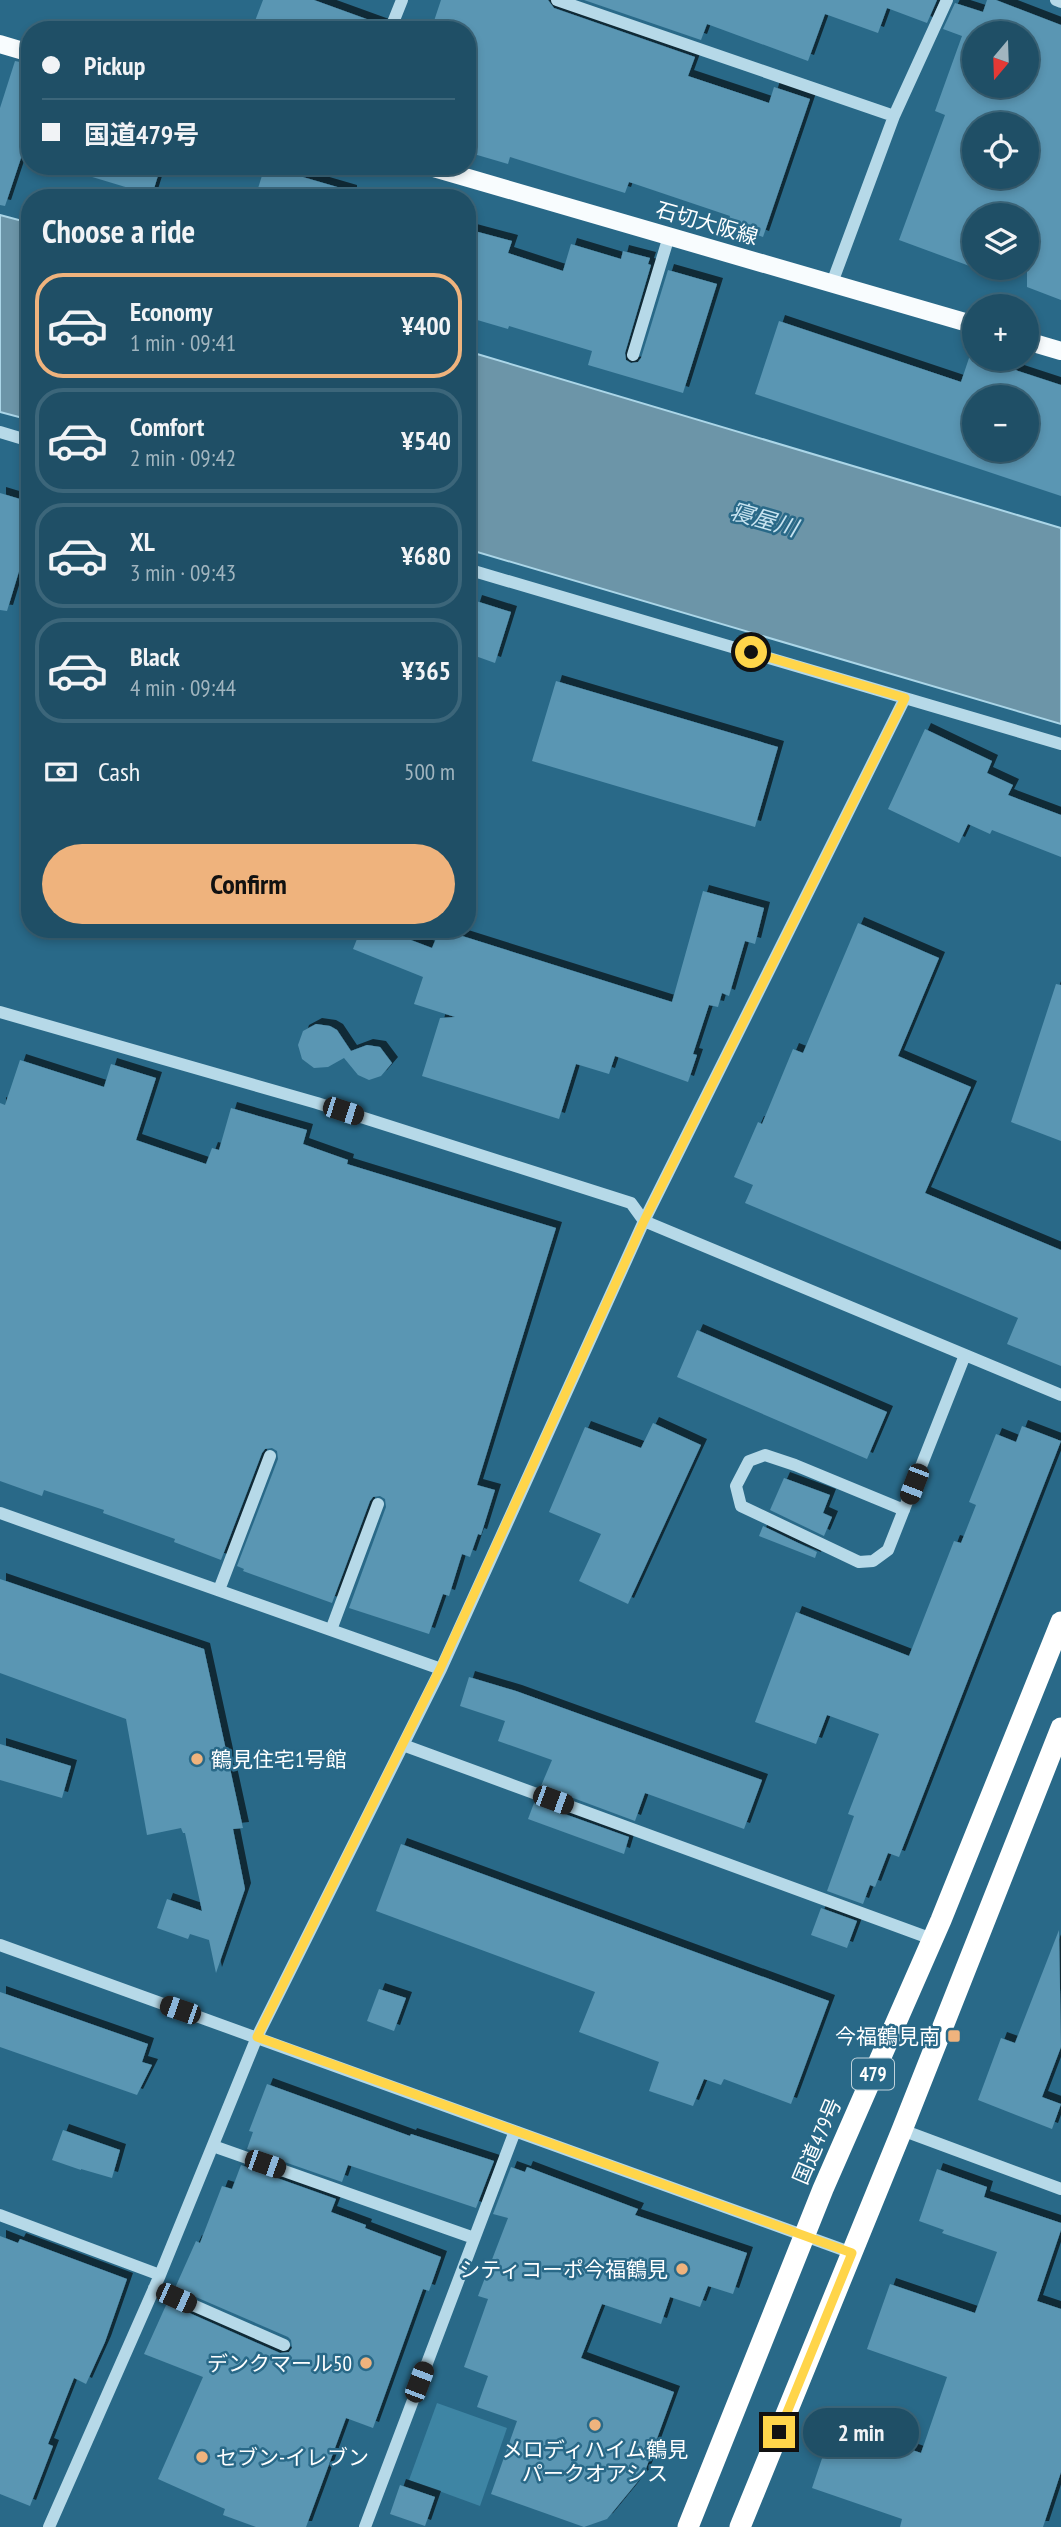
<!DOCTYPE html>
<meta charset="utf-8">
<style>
body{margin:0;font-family:"PT Sans Narrow","Noto Sans JP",sans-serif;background:#27566c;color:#f1f3f6;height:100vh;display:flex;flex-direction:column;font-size:26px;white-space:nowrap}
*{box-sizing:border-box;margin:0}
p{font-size:23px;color:#a1b5bf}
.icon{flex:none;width:38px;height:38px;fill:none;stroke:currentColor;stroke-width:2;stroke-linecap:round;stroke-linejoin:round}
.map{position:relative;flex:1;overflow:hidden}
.panel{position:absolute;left:21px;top:189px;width:455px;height:749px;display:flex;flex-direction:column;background:#1f4f66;border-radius:28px;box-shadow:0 4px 10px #0003,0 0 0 2px #3c667a}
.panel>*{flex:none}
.guide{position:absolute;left:21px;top:21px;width:455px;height:154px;border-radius:28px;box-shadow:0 4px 10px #0003,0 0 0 2px #3c667a;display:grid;align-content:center;height:154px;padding:0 21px;background:#1f4f66}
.needle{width:46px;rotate:199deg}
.tools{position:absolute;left:962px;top:21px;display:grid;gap:14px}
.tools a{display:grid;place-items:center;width:77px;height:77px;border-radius:50%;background:#1f4f66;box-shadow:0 4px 10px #0003,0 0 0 2px #3c667a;font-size:35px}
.end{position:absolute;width:32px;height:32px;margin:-16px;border:9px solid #ffd54a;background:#111;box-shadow:0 0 0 4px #111}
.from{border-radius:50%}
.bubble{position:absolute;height:49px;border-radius:24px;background:#1f4f66;box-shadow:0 4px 10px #0003,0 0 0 2px #3c667a;font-size:23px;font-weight:600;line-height:49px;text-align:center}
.car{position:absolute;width:21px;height:42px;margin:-21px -10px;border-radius:9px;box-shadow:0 0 5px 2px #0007;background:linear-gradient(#222 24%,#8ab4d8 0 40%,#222 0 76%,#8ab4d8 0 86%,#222 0)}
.guide b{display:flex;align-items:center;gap:24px;height:66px;font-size:26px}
.guide b+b{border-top:2px solid #3c667a}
.guide i{width:18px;height:18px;background:#f1f3f6}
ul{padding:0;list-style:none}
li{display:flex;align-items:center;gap:21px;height:105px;margin:0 14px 10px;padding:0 7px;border:4px solid #3c667a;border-radius:28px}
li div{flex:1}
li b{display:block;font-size:26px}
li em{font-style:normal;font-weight:600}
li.on{border-color:#efb37d}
li>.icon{width:63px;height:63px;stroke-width:1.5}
h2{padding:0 21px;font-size:32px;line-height:84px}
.pay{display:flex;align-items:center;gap:18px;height:77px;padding:0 21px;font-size:26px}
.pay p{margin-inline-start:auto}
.action{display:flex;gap:14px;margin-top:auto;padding:14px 21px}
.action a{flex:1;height:80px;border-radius:42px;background:#efb37d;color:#111;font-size:28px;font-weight:600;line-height:80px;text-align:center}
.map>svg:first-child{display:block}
.green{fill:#3e85a4}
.water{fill:#6c95a8;stroke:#abd6e8;stroke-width:2}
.building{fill:#5a96b3;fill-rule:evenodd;filter:url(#shadow)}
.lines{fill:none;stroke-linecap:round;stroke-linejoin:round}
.minor{stroke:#b6d9e8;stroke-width:12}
.major{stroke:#f8fcfe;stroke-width:18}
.highway{stroke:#fff;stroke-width:21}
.route{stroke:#ffd54a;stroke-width:9}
.poi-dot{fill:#efb37d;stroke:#296988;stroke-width:2.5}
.labels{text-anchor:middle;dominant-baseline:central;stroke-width:5;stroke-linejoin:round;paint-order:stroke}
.shield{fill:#296988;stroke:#bfd2db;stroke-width:2}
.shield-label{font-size:19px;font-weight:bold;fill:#fff}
.street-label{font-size:21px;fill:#fff;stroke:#296988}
.poi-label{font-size:21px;fill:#fff;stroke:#296988;text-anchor:end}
.water-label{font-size:23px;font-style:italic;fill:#c8e4f1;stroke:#296988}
</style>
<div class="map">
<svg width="1061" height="2527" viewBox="0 0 1061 2527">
<defs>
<filter id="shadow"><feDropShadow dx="6" dy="-6" stdDeviation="0" flood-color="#0009"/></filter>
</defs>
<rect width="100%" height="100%" fill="#296988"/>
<!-- green -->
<path class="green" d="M 437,2403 L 507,2428 L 480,2506 L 409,2480 Z"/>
<!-- water -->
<path class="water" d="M 0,215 L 30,223 L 30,420 L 0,412 Z
M 467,351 L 1061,528 L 1061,724 L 467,549 Z"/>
<!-- building -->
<path class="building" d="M 263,0 L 314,0 L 383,25 L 381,30 L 278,30 L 255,21 Z
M 441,0 L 548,0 L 554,8 L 695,57 L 688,76 L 769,103 L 774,87 L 810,99 L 763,237 L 727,224 L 730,216 L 629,182 L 625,193 L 510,157 L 508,164 L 467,152 L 467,30 L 431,30 Z
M 584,0 L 937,0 L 927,23 L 887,8 L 878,33 L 825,14 L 808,61 L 707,24 L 701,40 Z
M 987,0 L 996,0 L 1061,25 L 1061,300 L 1027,287 L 1027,215 L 975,215 L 975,268 L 899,240 L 945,115 L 935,111 L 962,36 L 943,29 L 955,3 L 983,12 ZM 975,33 L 1027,33 L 1027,86 L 975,86 ZM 975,124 L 1027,124 L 1027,177 L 975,177 Z
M 15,61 L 30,64 L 30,131 L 5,206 L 0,205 L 0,108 Z
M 80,166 L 161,166 L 152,195 L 79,173 Z
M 265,166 L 351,191 L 351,198 L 255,198 Z
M 467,229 L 512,241 L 508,253 L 563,271 L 571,244 L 621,259 L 623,251 L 650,258 L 648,264 L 651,265 L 625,353 L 626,360 L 631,363 L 638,362 L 641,358 L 668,270 L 717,284 L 683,393 L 588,365 L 592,351 L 509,326 L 508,329 L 467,317 Z
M 779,321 L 961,382 L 970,355 L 975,356 L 975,359 L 982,359 L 1061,385 L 1061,496 L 755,394 ZM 975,397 L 1027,397 L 1027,450 L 975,450 Z
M 0,493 L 30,502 L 30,535 L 7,611 L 0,610 Z
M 476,601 L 511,612 L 495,663 L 467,653 L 467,630 Z
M 556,681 L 778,747 L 755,827 L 532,761 Z
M 925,729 L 992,761 L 987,773 L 1013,785 L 1008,795 L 1061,815 L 1061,857 L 992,830 L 990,834 L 968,824 L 959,843 L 888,809 Z
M 703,891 L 764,908 L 755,944 L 745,941 L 729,996 L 722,993 L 718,1007 L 709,1005 L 693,1054 L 697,1055 L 688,1082 L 615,1056 L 609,1074 L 576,1064 L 559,1119 L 422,1076 L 440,1018 L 455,1017 L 414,1004 L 423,977 L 353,949 L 361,929 L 382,929 L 432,948 L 440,929 L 672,1002 Z
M 858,923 L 939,958 L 898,1056 L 971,1087 L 925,1193 L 1061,1250 L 1061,1366 L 1007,1344 L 1018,1318 L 745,1203 L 753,1185 L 734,1177 L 758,1122 L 762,1124 L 793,1049 L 803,1053 Z
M 1056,984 L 1061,985 L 1061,1141 L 1011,1122 Z
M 316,1024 L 330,1026 L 337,1030 L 351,1051 L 367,1045 L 380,1047 L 392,1063 L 381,1076 L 369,1080 L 358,1075 L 344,1058 L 328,1067 L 314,1068 L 302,1059 L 298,1045 L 303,1031 Z
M 20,1060 L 104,1087 L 111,1064 L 156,1078 L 136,1140 L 206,1164 L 212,1148 L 219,1150 L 231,1108 L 307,1130 L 303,1144 L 348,1160 L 347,1164 L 556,1228 L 477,1485 L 495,1490 L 481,1535 L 478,1534 L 470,1557 L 462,1554 L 449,1596 L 443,1594 L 429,1634 L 349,1608 L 386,1507 L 385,1499 L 380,1496 L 373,1497 L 370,1501 L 332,1603 L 243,1571 L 244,1569 L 237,1566 L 278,1459 L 277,1451 L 272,1448 L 265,1449 L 262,1453 L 221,1560 L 174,1542 L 175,1539 L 103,1513 L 104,1510 L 44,1490 L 42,1496 L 0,1481 L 0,1103 L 5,1105 Z
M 697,1330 L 887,1412 L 867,1459 L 677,1377 Z
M 653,1423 L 701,1445 L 628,1604 L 579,1581 L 601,1534 L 549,1512 L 585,1427 L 641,1448 Z
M 1022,1426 L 1061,1441 L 899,1857 L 888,1853 L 875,1887 L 870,1885 L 863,1904 L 827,1891 L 854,1816 L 848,1814 L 879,1734 L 827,1715 L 816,1744 L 755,1722 L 796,1612 L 909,1656 L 954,1541 L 961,1543 L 976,1505 L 969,1502 L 996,1434 L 1016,1442 Z
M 784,1478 L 830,1495 L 823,1513 L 832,1517 L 824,1536 L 770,1510 Z
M 763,1526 L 817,1552 L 815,1558 L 759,1536 Z
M 0,1579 L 204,1649 L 243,1828 L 233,1829 L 245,1889 L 216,1973 L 209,1940 L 190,1934 L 188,1939 L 157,1928 L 167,1899 L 202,1911 L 185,1833 L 183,1833 L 181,1828 L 147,1835 L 126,1719 L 0,1673 Z
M 469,1677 L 516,1691 L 762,1780 L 744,1829 L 645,1793 L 635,1821 L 541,1786 L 552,1760 L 498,1741 L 505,1721 L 460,1706 Z
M 0,1744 L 71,1766 L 62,1798 L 0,1780 Z
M 534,1803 L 629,1837 L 624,1854 L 528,1819 Z
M 401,1844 L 829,2001 L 791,2104 L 724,2079 L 721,2085 L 704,2079 L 693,2106 L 649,2091 L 659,2062 L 579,2032 L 595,1992 L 376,1911 Z
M 821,1908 L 857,1921 L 847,1948 L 811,1935 Z
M 1059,1930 L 1061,2047 L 1042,2097 L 1061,2104 L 1052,2129 L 978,2100 L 1001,2038 L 1015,2043 Z
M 379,1989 L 406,1998 L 394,2031 L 367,2021 Z
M 0,1992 L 148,2044 L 142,2062 L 152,2065 L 137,2095 L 0,2047 Z
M 267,2084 L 410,2136 L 411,2134 L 494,2161 L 476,2208 L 348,2165 L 342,2182 L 247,2149 L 253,2132 L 249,2131 Z
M 63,2130 L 120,2150 L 112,2178 L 81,2169 L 81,2170 L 52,2160 Z
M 241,2165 L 336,2199 L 331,2212 L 366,2225 L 365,2228 L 441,2257 L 429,2291 L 423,2289 L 373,2428 L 346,2418 L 306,2527 L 256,2527 L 223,2515 L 225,2509 L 158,2479 L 203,2377 L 144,2354 L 167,2303 L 280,2353 L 289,2352 L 292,2348 L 291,2340 L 288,2337 L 175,2288 L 196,2241 L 200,2243 L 222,2186 L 232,2189 Z
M 511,2167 L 525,2172 L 527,2167 L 638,2209 L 635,2215 L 747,2253 L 733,2294 L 708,2286 L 700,2307 L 670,2297 L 661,2324 L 602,2304 L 581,2358 L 674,2392 L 644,2474 L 607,2519 L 584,2527 L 491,2494 L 517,2421 L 477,2407 L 488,2376 L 464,2367 L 488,2299 L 478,2296 L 508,2218 L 493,2214 Z
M 937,2169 L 987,2187 L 984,2197 L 1061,2223 L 1061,2230 L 1037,2301 L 1061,2309 L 1061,2472 L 1043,2527 L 900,2527 L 902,2519 L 812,2488 L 834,2423 L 921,2453 L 947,2377 L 867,2349 L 890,2284 L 975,2313 L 997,2252 L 942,2233 L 944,2230 L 919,2221 Z
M 0,2236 L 18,2243 L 20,2239 L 127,2279 L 105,2342 L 86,2384 L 74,2378 L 48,2444 L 53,2446 L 30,2506 L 0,2494 Z
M 400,2485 L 435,2497 L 425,2526 L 390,2514 Z"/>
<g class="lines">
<!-- minor -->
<path class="minor" d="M 557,0 L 894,116
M 1056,0 L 1061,2
M 390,30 L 402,0
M 832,283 L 894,116 L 947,0
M 633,355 L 669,236
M 0,432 L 30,441
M 467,569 L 1061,744
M 0,1012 L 317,1103 L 631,1203 L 644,1221 L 1061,1395
M 904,1510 L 795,1465 L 765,1455 L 749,1461 L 736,1486 L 741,1506 L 859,1562 L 873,1561 L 888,1550 L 965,1355
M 0,1513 L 441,1669
M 219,1590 L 270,1456
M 331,1630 L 378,1504
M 403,1745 L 932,1939
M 0,1945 L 852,2253
M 902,2130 L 1061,2189
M 213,2146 L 474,2238
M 0,2215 L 160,2275
M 154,2288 L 284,2345
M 49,2527 L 160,2275 L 257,2037 L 441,1669 L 644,1221 L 905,698
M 365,2527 L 515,2131"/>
<!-- major -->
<path class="major" d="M 0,44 L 30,53
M 427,166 L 975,325
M 1027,341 L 1061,351"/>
<!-- highway -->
<path class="highway" d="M 688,2527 L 823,2189 L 941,1920 L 1061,1622
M 740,2527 L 902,2130 L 1061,1728"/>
</g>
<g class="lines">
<!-- route -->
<path class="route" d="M 751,652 L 905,698 L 644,1221 L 440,1669 L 257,2037 L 852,2253 L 779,2432"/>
</g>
<!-- markers -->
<g class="poi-dot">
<circle cx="197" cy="1759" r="7"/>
<rect x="947" y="2029" width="14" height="14" rx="3.5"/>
<circle cx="682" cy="2269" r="7"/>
<circle cx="366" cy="2363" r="7"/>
<circle cx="595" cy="2425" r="7"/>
<circle cx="202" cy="2457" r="7"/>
</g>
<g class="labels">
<!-- shield labels -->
<rect class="shield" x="852" y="2058.5" width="42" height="31" rx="5"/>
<g class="shield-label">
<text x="873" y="2074">479</text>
</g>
<!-- street labels -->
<g class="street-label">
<text transform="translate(707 223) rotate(16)">石切大阪線</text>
<text transform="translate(817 2141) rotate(-67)">国道479号</text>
</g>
<!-- poi labels -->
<g class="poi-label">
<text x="211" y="1759" text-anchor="start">鶴見住宅1号館</text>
<text x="940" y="2036">今福鶴見南</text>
<text x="668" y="2269">シティコーポ今福鶴見</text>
<text x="352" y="2363">デンクマール50</text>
<text x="595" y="2449" text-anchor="middle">メロディハイム鶴見<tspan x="595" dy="24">パークオアシス</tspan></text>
<text x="216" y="2457" text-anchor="start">セブン-イレブン</text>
</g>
<!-- water labels -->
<g class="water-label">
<text transform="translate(764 519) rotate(16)">寝屋川</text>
</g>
</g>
</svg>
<div class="tools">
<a><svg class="needle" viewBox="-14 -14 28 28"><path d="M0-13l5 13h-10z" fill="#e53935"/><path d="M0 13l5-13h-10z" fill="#a1b5bf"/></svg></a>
<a><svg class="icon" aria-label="locate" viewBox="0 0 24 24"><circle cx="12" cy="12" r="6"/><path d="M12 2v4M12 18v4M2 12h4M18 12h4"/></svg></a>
<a><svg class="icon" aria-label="layers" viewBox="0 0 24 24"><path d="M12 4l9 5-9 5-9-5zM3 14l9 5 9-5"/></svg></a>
<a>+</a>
<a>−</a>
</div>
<i class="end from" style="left:751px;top:652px"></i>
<i class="end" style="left:779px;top:2432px"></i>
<div class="bubble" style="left:803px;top:2408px;width:116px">2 min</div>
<i class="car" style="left:343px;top:1111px;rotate:108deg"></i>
<i class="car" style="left:914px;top:1484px;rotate:201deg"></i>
<i class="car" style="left:553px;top:1800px;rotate:110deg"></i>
<i class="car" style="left:180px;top:2010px;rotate:289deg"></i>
<i class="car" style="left:265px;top:2164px;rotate:109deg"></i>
<i class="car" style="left:176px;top:2298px;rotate:114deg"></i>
<i class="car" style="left:419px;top:2382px;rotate:21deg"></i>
<div class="guide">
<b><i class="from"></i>Pickup</b>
<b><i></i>国道479号</b>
</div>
<section class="panel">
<h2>Choose a ride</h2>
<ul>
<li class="on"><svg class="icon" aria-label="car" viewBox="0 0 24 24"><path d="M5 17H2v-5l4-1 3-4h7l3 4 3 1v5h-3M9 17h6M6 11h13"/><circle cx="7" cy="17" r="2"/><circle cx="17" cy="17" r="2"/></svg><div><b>Economy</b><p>1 min · 09:41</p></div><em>¥400</em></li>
<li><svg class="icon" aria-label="car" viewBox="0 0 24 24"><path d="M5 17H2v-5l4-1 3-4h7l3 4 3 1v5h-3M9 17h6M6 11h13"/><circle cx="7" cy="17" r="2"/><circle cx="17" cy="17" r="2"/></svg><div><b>Comfort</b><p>2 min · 09:42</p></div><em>¥540</em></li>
<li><svg class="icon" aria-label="car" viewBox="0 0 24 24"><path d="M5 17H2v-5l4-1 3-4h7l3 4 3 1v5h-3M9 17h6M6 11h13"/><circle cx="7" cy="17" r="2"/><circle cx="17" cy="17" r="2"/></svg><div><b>XL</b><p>3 min · 09:43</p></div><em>¥680</em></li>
<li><svg class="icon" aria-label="car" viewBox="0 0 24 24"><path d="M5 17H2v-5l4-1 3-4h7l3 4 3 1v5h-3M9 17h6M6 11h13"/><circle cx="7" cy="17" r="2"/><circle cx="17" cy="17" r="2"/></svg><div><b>Black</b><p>4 min · 09:44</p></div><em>¥365</em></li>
</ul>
<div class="pay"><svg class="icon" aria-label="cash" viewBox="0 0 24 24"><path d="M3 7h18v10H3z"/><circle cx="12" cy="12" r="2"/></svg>Cash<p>500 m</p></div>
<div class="action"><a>Confirm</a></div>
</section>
</div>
